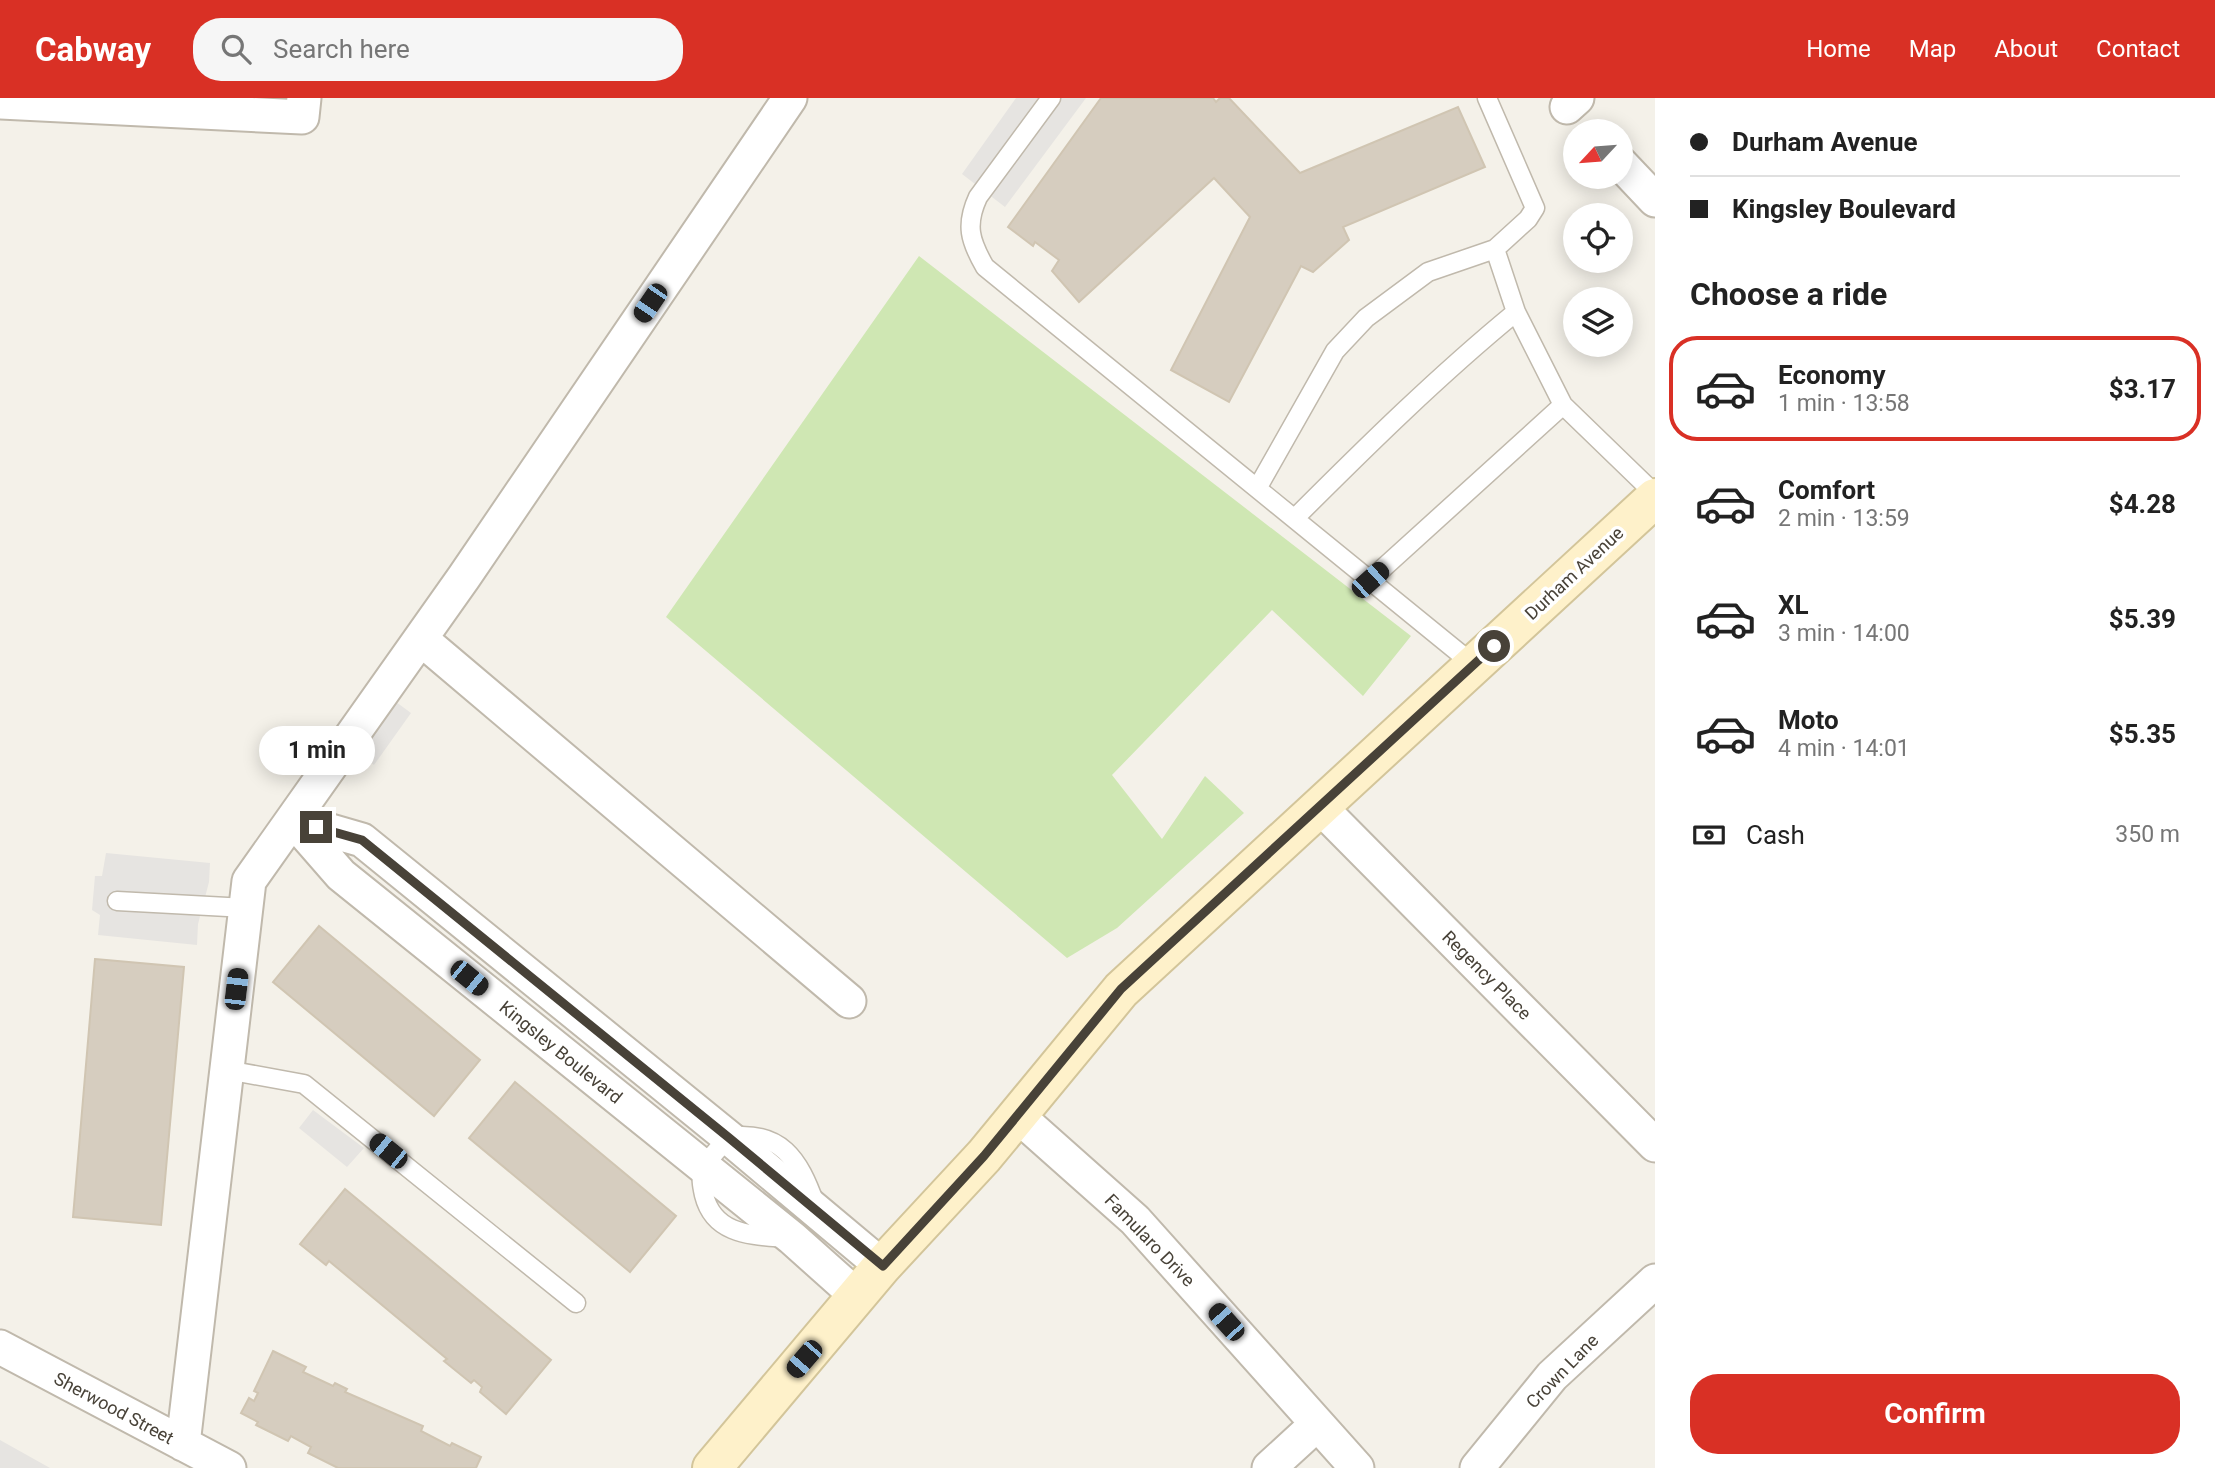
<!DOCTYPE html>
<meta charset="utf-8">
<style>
body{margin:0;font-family:Roboto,sans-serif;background:#f6f6f6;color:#222;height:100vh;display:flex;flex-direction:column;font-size:26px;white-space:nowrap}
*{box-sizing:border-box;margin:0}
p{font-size:23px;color:#767676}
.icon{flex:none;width:38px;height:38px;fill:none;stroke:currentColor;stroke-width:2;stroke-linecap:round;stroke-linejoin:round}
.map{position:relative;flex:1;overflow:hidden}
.sheet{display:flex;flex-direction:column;background:#fff;width:560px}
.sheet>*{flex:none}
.top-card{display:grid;align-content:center;height:154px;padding:0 35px;background:#fff}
.needle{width:46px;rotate:244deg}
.fabs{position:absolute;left:1563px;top:21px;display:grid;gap:14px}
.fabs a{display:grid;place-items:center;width:70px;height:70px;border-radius:50%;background:#fff;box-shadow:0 4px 18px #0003;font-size:35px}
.end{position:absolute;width:32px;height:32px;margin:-16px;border:9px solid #484238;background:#fff;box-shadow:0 0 0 4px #fff}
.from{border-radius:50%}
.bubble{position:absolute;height:49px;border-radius:24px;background:#fff;box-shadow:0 4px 18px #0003;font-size:23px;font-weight:700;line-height:49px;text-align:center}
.car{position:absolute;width:21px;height:42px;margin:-21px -10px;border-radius:9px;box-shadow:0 0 5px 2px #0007;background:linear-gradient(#222 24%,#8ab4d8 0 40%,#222 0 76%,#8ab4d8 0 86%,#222 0)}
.top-card b{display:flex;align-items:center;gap:24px;height:66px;font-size:26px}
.top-card b+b{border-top:2px solid #e0e0e0}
.top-card i{width:18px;height:18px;background:#222}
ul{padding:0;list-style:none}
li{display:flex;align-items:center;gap:21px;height:105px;margin:0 14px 10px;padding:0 21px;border:4px solid transparent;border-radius:28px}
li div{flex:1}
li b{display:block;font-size:26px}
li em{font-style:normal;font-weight:700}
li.active{border-color:#d93025}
li>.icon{width:63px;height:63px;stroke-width:1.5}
h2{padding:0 35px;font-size:32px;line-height:84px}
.pay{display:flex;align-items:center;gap:18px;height:77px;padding:0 35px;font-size:26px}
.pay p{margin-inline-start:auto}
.button{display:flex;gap:14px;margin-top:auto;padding:14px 35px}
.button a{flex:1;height:80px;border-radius:28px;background:#d93025;color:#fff;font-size:28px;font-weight:700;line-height:80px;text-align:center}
header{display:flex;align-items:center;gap:42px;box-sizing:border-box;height:98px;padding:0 35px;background:#d93025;color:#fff}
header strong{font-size:33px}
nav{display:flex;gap:38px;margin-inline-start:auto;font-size:24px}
.search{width:490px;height:63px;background:#f6f6f6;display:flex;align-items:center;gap:18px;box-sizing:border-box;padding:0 24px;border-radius:28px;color:#767676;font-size:26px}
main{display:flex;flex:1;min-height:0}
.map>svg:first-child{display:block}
.green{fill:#cfe7b3}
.parking{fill:#e6e4e1}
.building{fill:#d6cdbf;stroke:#d0c5b2;stroke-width:2}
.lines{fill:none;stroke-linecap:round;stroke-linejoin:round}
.service-casing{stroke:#c0b9ac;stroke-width:21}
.minor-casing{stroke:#c0b9ac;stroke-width:37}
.secondary-casing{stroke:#d3c59a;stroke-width:42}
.service{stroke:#fff;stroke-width:18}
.minor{stroke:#fff;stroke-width:33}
.secondary{stroke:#fef1ca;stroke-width:38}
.route{stroke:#484238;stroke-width:9}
.labels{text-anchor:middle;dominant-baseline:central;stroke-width:7;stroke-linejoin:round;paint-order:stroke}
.street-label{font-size:18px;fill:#484238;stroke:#fff}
</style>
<header>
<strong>Cabway</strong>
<div class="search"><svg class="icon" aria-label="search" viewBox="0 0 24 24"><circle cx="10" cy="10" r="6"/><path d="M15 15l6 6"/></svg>Search here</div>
<nav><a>Home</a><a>Map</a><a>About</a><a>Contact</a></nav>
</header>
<main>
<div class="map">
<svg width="1655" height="1370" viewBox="0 0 1655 1370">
<rect width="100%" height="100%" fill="#f4f1e9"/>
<!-- green -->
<path class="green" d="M 919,158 L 1411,538 L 1363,598 L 1272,512 L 1112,677 L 1162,741 L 1205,678 L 1244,715 L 1117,830 L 1067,860 L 666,519 Z"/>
<!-- parking -->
<path class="parking" d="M 1016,0 L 1086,0 L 1005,109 L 962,76 Z
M 392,601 L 411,615 L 374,667 L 354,652 Z
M 106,755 L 210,765 L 209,784 L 198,826 L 197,847 L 98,837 L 100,817 L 92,812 L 95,778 L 102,778 Z
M 313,1012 L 364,1050 L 347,1069 L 299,1030 Z
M 0,1342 L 50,1370 L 0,1370 Z"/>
<!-- building -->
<path class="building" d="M 1101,0 L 1213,0 L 1216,4 L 1220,0 L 1229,0 L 1300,75 L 1458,9 L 1485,69 L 1343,129 L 1349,142 L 1313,174 L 1301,168 L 1229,304 L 1171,272 L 1250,119 L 1214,80 L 1079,204 L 1052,173 L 1059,162 L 1035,144 L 1033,148 L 1008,129 Z
M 319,828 L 480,962 L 434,1018 L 273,884 Z
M 95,861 L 184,869 L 161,1127 L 73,1119 Z
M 515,984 L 676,1118 L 630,1174 L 469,1040 Z
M 345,1091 L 551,1262 L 506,1316 L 480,1294 L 482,1289 L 474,1282 L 471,1285 L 444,1263 L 447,1261 L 329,1163 L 326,1167 L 300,1146 Z
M 273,1253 L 306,1269 L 303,1274 L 333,1288 L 335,1285 L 347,1291 L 345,1294 L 423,1328 L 421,1333 L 450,1348 L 452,1345 L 481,1359 L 476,1370 L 338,1370 L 308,1355 L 311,1349 L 291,1338 L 288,1343 L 256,1327 L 258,1324 L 241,1315 L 249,1300 L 254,1303 L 258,1295 L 254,1293 Z"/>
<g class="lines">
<defs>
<path id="service" d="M 1051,0 L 978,99 C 965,127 970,143 985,169 L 1474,567
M 1487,0 L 1535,110 L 1528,121 L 1495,151 L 1516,214 L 1563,307 L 1655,396
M 1258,389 L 1335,253 L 1366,220 L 1428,174 L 1495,151
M 1295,420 C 1366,349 1438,278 1516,214
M 1370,482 L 1563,307
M 117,803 L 246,810
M 227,972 L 304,986 L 576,1205
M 785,1140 C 751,1137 714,1137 704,1097 C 702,1088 700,1079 704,1070 C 709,1059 721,1049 728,1039 C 781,1032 799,1061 815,1106"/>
<path id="minor" d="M 0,4 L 302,19 L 304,0
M 1567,9 L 1577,0
M 1620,65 L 1655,102
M 421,541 L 849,903
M 1319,708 L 1655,1047
M 293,722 L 362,742 L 728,1039 L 882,1168
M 293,722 L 341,777 L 792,1140 L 858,1199
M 1018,1018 L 1135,1122 L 1357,1370
M 0,1249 L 229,1370
M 183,1346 L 249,783 L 464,479 L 790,0
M 1269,1370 L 1317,1326
M 1477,1370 L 1552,1278 L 1655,1183"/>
<path id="secondary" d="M 712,1370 L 882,1168 L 984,1058 L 1121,892 L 1655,400"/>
</defs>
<!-- service casing -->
<use href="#service" class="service-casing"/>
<!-- minor casing -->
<use href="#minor" class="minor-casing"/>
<!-- secondary casing -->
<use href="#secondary" class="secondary-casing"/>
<!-- service -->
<use href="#service" class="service"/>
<!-- minor -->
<use href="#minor" class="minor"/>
<!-- secondary -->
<use href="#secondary" class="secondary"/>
</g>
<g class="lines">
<!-- route -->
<path class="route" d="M 316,729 L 362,742 L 728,1039 L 883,1168 L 984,1058 L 1121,891 L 1494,548"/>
</g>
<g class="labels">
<!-- street labels -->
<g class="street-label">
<text transform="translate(1574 475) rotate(-43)">Durham Avenue</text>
<text transform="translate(1487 877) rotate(45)">Regency Place</text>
<text transform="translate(561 954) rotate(39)">Kingsley Boulevard</text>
<text transform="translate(1150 1142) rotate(46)">Famularo Drive</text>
<text transform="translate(1562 1273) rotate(-46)">Crown Lane</text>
<text transform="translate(114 1310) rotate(28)">Sherwood Street</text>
</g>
</g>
</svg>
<div class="fabs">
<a><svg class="needle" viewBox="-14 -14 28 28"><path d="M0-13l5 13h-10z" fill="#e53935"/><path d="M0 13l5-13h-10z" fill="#767676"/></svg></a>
<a><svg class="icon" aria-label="locate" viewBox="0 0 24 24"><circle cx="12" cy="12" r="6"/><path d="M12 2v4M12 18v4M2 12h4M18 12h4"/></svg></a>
<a><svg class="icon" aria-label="layers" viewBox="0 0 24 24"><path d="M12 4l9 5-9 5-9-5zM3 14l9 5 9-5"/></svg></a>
</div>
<i class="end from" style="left:1494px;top:548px"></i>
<i class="end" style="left:316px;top:729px"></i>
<div class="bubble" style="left:259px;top:628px;width:116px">1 min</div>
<i class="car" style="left:650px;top:205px;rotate:214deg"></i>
<i class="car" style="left:1370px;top:482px;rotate:48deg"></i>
<i class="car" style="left:469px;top:880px;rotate:129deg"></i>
<i class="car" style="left:236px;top:891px;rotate:7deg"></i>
<i class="car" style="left:388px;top:1053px;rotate:309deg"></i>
<i class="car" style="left:1226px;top:1224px;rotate:318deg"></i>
<i class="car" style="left:804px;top:1261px;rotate:221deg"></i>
</div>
<section class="sheet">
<div class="top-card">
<b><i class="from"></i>Durham Avenue</b>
<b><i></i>Kingsley Boulevard</b>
</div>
<h2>Choose a ride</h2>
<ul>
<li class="active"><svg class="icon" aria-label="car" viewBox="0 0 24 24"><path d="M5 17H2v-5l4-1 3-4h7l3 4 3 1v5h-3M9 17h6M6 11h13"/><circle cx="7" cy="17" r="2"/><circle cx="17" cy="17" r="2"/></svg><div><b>Economy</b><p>1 min · 13:58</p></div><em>$3.17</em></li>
<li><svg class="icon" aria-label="car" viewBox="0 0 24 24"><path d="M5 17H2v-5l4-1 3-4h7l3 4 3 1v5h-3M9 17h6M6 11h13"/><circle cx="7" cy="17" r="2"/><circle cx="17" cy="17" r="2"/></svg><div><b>Comfort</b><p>2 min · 13:59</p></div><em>$4.28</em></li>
<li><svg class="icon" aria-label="car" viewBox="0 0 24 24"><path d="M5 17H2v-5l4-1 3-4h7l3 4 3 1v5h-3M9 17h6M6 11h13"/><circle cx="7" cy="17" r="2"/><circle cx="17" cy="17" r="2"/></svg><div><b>XL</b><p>3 min · 14:00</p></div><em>$5.39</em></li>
<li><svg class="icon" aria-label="car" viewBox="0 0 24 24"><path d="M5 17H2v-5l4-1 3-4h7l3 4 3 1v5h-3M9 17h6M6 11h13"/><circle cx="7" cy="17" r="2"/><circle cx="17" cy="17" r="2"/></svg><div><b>Moto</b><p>4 min · 14:01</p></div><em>$5.35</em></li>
</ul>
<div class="pay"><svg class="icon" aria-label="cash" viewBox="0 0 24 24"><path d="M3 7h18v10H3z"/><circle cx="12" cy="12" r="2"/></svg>Cash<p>350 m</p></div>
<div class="button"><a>Confirm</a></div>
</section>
</main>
